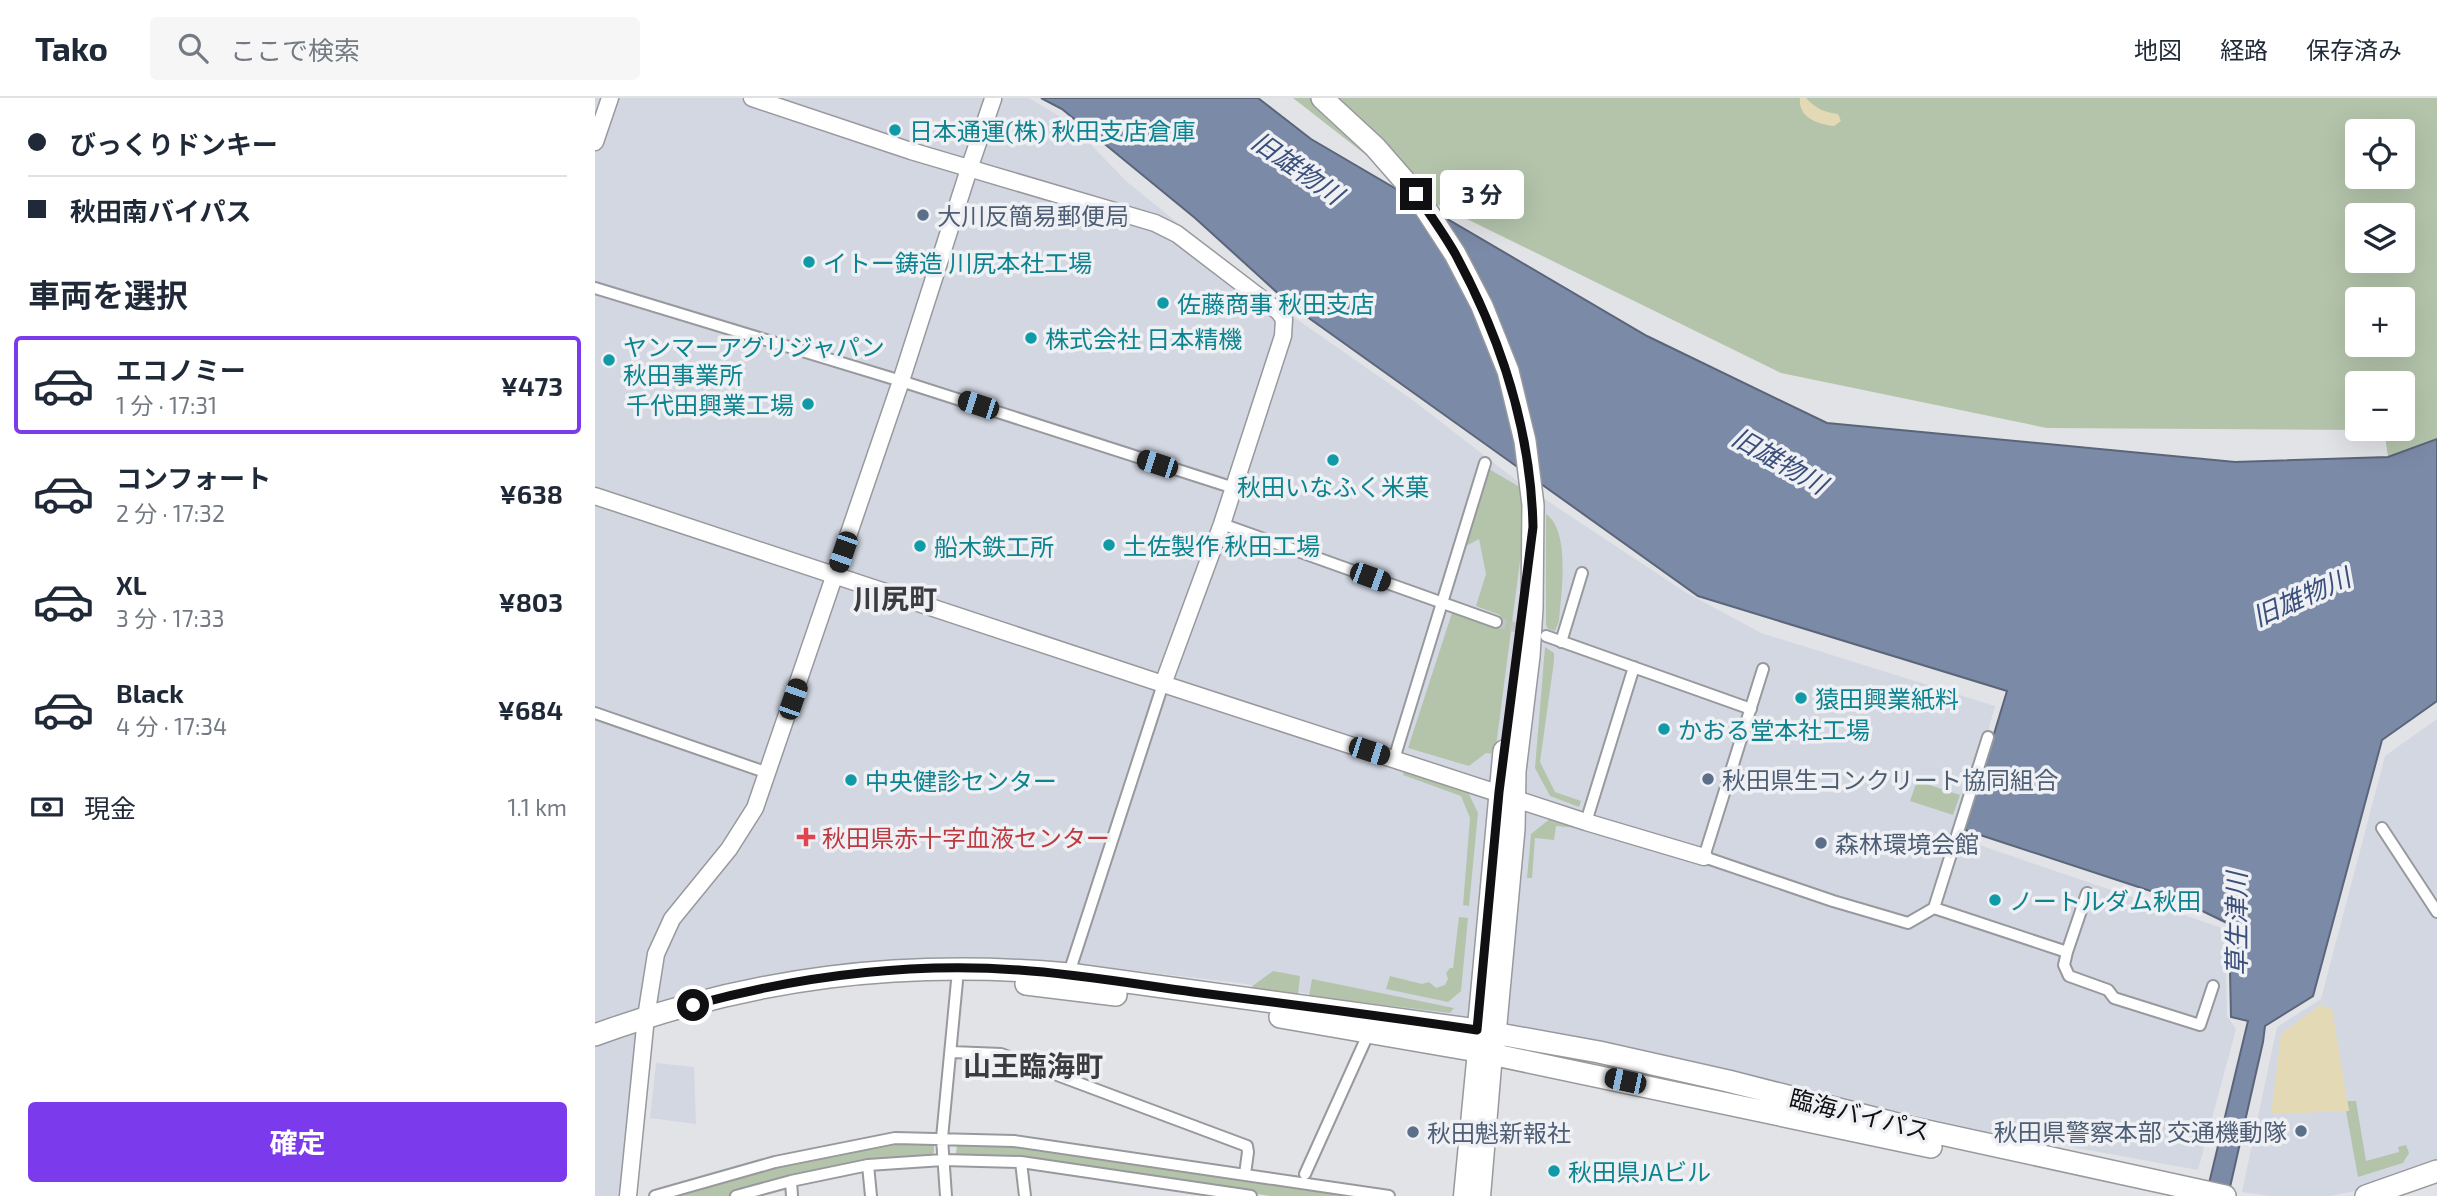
<!DOCTYPE html>
<html lang="ja">
<meta charset="utf-8">
<style>
body{margin:0;font-family:"Exo 2","Noto Sans JP",sans-serif;background:#f6f6f7;color:#1f2937;height:100vh;display:flex;flex-direction:column;font-size:26px;white-space:nowrap}
*{box-sizing:border-box;margin:0}
p{font-size:23px;color:#747a83}
.icon{flex:none;width:38px;height:38px;fill:none;stroke:currentColor;stroke-width:2;stroke-linecap:round;stroke-linejoin:round}
.map{position:relative;flex:1;overflow:hidden}
.details{display:flex;flex-direction:column;background:#fff;width:595px}
.details>*{flex:none}
.banner{display:grid;align-content:center;height:154px;padding:0 28px;background:#fff}
.buttons{position:absolute;left:1750px;top:21px;display:grid;gap:14px}
.buttons a{display:grid;place-items:center;width:70px;height:70px;border-radius:7px;background:#fff;box-shadow:0 7px 28px #0002;font-size:35px}
.end{position:absolute;width:32px;height:32px;margin:-16px;border:9px solid #101012;background:#fff;box-shadow:0 0 0 4px #fff}
.from{border-radius:50%}
.bubble{position:absolute;height:49px;border-radius:7px;background:#fff;box-shadow:0 7px 28px #0002;font-size:23px;font-weight:700;line-height:49px;text-align:center}
.car{position:absolute;width:21px;height:42px;margin:-21px -10px;border-radius:9px;box-shadow:0 0 5px 2px #0007;background:linear-gradient(#222 24%,#8ab4d8 0 40%,#222 0 76%,#8ab4d8 0 86%,#222 0)}
.banner b{display:flex;align-items:center;gap:24px;height:66px;font-size:26px}
.banner b+b{border-top:2px solid #e0e1e3}
.banner i{width:18px;height:18px;background:#1f2937}
ul{padding:0;list-style:none}
li{display:flex;align-items:center;gap:21px;height:98px;margin:0 14px 10px;padding:0 14px;border:4px solid transparent;border-radius:7px}
li div{flex:1}
li b{display:block;font-size:26px}
li em{font-style:normal;font-weight:700}
li.selected{border-color:#7c3aed}
li>.icon{width:63px;height:63px;stroke-width:1.5}
h2{padding:0 28px;font-size:32px;line-height:84px}
.pay{display:flex;align-items:center;gap:18px;height:77px;padding:0 28px;font-size:26px}
.pay p{margin-inline-start:auto}
.action{display:flex;gap:14px;margin-top:auto;padding:14px 28px}
.action a{flex:1;height:80px;border-radius:7px;background:#7c3aed;color:#fff;font-size:28px;font-weight:700;line-height:80px;text-align:center}
header{display:flex;align-items:center;gap:42px;box-sizing:border-box;height:98px;padding:0 35px;background:#fff;border-bottom:2px solid #e0e1e3}
header strong{font-size:33px}
nav{display:flex;gap:38px;margin-inline-start:auto;font-size:24px}
.search{width:490px;height:63px;background:#f6f6f7;display:flex;align-items:center;gap:18px;box-sizing:border-box;padding:0 24px;border-radius:7px;color:#747a83;font-size:26px}
main{display:flex;flex:1;min-height:0}
.map>svg:first-child{display:block}
.built{fill:#d2d7e2}
.green{fill:#b4c4ab;fill-rule:evenodd}
.sand{fill:#e3dab5}
.water{fill:#7b8aa7;stroke:#5b657a;stroke-width:2}
.lines{fill:none;stroke-linecap:round;stroke-linejoin:round}
.street-tunnel{stroke:#c2c3c7;stroke-width:10;stroke-dasharray:10 5;stroke-linecap:butt}
.street-casing{stroke:#98999d;stroke-width:14}
.secondary-casing{stroke:#98999d;stroke-width:19}
.primary-casing{stroke:#98999d;stroke-width:21}
.highway-casing{stroke:#98999d;stroke-width:24}
.street{stroke:#fff;stroke-width:10}
.secondary{stroke:#fff;stroke-width:16}
.primary{stroke:#fff;stroke-width:18}
.highway{stroke:#fff;stroke-width:21}
.route{stroke:#101012;stroke-width:9}
.culture-dot{fill:#0f9aa8;stroke:#eff0f4;stroke-width:2.5}
.service-dot{fill:#5c6f8a;stroke:#eff0f4;stroke-width:2.5}
.health-dot{fill:#e0444e;stroke:#eff0f4;stroke-width:2.5}
.labels{text-anchor:middle;dominant-baseline:central;stroke-width:7;stroke-linejoin:round;paint-order:stroke}
.culture-label{font-size:24px;fill:#0d838f;stroke:#eff0f4;text-anchor:start}
.service-label{font-size:24px;fill:#4e5e75;stroke:#eff0f4;text-anchor:start}
.health-label{font-size:24px;fill:#be3a42;stroke:#eff0f4;text-anchor:start}
.street-label{font-size:24px;fill:#101012;stroke:#eff0f4}
.water-label{font-size:26px;font-style:italic;fill:#3a4f7b;stroke:#eff0f4}
.quarter-label{font-size:28px;font-weight:bold;fill:#3a3c3f;stroke:#eff0f4}
</style>
<header>
<strong>Tako</strong>
<div class="search"><svg class="icon" aria-label="search" viewBox="0 0 24 24"><circle cx="10" cy="10" r="6"/><path d="M15 15l6 6"/></svg>ここで検索</div>
<nav><a>地図</a><a>経路</a><a>保存済み</a></nav>
</header>
<main>
<section class="details">
<div class="banner">
<b><i class="from"></i>びっくりドンキー</b>
<b><i></i>秋田南バイパス</b>
</div>
<h2>車両を選択</h2>
<ul>
<li class="selected"><svg class="icon" aria-label="car" viewBox="0 0 24 24"><path d="M5 17H2v-5l4-1 3-4h7l3 4 3 1v5h-3M9 17h6M6 11h13"/><circle cx="7" cy="17" r="2"/><circle cx="17" cy="17" r="2"/></svg><div><b>エコノミー</b><p>1 分 · 17:31</p></div><em>¥473</em></li>
<li><svg class="icon" aria-label="car" viewBox="0 0 24 24"><path d="M5 17H2v-5l4-1 3-4h7l3 4 3 1v5h-3M9 17h6M6 11h13"/><circle cx="7" cy="17" r="2"/><circle cx="17" cy="17" r="2"/></svg><div><b>コンフォート</b><p>2 分 · 17:32</p></div><em>¥638</em></li>
<li><svg class="icon" aria-label="car" viewBox="0 0 24 24"><path d="M5 17H2v-5l4-1 3-4h7l3 4 3 1v5h-3M9 17h6M6 11h13"/><circle cx="7" cy="17" r="2"/><circle cx="17" cy="17" r="2"/></svg><div><b>XL</b><p>3 分 · 17:33</p></div><em>¥803</em></li>
<li><svg class="icon" aria-label="car" viewBox="0 0 24 24"><path d="M5 17H2v-5l4-1 3-4h7l3 4 3 1v5h-3M9 17h6M6 11h13"/><circle cx="7" cy="17" r="2"/><circle cx="17" cy="17" r="2"/></svg><div><b>Black</b><p>4 分 · 17:34</p></div><em>¥684</em></li>
</ul>
<div class="pay"><svg class="icon" aria-label="cash" viewBox="0 0 24 24"><path d="M3 7h18v10H3z"/><circle cx="12" cy="12" r="2"/></svg>現金<p>1.1 km</p></div>
<div class="action"><a>確定</a></div>
</section>
<div class="map">
<svg width="1842" height="1098" viewBox="0 0 1842 1098">
<rect width="100%" height="100%" fill="#e1e3e7"/>
<!-- built -->
<path class="built" d="M 0,0 L 434,0 L 474,24 L 531,83 L 700,220 L 819,303 L 921,382 L 1090,494 L 1166,535 L 1400,608 L 1364,740 L 1630,831 L 1632,918 L 1641,931 L 1603,1072 L 1389,1033 L 1064,959 L 860,918 L 644,885 L 467,864 L 337,862 L 48,915 L 31,1098 L 0,1098 Z
M 1842,621 L 1842,1065 L 1766,1092 L 1734,1098 L 1676,1098 L 1647,1094 L 1682,929 L 1726,901 L 1790,658 Z
M 61,965 L 99,969 L 101,1026 L 55,1020 Z"/>
<!-- green -->
<path class="green" d="M 698,0 L 1842,0 L 1842,341 L 1793,359 L 1789,331 L 1808,331 L 1808,285 L 1762,285 L 1762,331 L 1770,331 L 1768,332 L 1452,330 L 1186,275 L 821,96 ZM 1762,33 L 1808,33 L 1808,79 L 1762,79 ZM 1762,117 L 1808,117 L 1808,163 L 1762,163 ZM 1762,201 L 1808,201 L 1808,247 L 1762,247 Z
M 894,371 L 928,391 L 931,417 L 900,656 L 891,655 L 874,668 L 813,650 L 857,515 L 902,531 L 905,517 L 881,508 L 891,476 L 884,441 L 871,448 Z
M 951,416 C 976,433 966,496 964,523 L 960,533 L 953,531 L 951,527 Z
M 950,549 L 959,555 L 959,563 L 945,664 L 960,694 L 986,703 L 984,709 L 955,698 L 940,670 Z
M 809,672 L 873,694 L 883,715 L 874,808 L 868,807 L 875,720 L 866,698 L 808,677 Z
M 1322,683 L 1365,697 L 1358,717 L 1315,703 Z
M 956,720 L 994,731 L 961,728 L 959,742 L 940,740 L 937,780 L 932,780 L 936,736 Z
M 864,819 L 873,820 L 866,893 L 853,904 L 791,891 L 795,878 L 827,886 L 834,884 L 841,890 L 850,887 L 853,881 L 851,875 L 855,870 L 858,870 Z
M 678,873 L 705,878 L 703,897 L 652,892 Z
M 717,881 L 859,910 L 855,915 L 714,898 Z
M 1752,1003 L 1761,1003 L 1771,1063 L 1804,1054 L 1803,1049 L 1811,1047 L 1814,1055 L 1808,1065 L 1763,1079 L 1751,1013 L 1754,1012 Z
M 332,1042 L 339,1048 L 339,1054 L 335,1059 L 138,1098 L 72,1098 L 124,1081 L 300,1043 Z
M 419,1045 L 776,1098 L 675,1098 L 520,1074 L 368,1060 L 361,1056 L 362,1046 Z"/>
<!-- sand -->
<path class="sand" d="M 1205,0 L 1211,0 C 1221,11 1229,14 1243,16 L 1246,23 L 1239,28 C 1223,26 1203,20 1205,0 Z
M 1725,907 L 1737,911 L 1754,1013 L 1676,1016 L 1686,936 Z"/>
<!-- water -->
<path class="water" d="M 446,0 L 663,0 L 716,41 L 1052,238 L 1232,325 L 1640,364 L 1793,359 L 1842,341 L 1842,603 L 1787,642 L 1718,898 L 1670,928 L 1668,944 L 1633,1098 L 1611,1098 L 1653,923 L 1636,919 L 1634,826 L 1589,804 L 1370,732 L 1412,593 L 1103,498 L 697,208 L 600,120 L 467,11 Z"/>
<g class="lines">
<!-- street-tunnel -->
<path class="street-tunnel" d="M 901,524 L 939,534"/>
<defs>
<path id="street" d="M 0,190 L 306,283 L 639,390
M 627,426 L 901,524
M 951,538 L 1156,611
M 966,544 L 987,475
M 1168,571 L 1109,759 L 1238,803 L 1313,825 L 1339,810 L 1393,639
M 0,615 L 173,675
M 799,661 L 890,365
M 991,724 L 1039,569
M 1787,730 L 1842,814
M 1339,810 L 1472,854 L 1469,867 L 1474,878 L 1513,892 L 1519,900 L 1605,927 L 1618,888
M 1472,854 L 1492,795
M 473,878 L 568,586
M 356,954 L 406,956 L 652,1048 L 653,1054 L 650,1076
M 426,1064 L 430,1098
M 273,1067 L 276,1098
M 710,1076 L 775,932
M 196,1083 L 197,1098
M 60,1098 L 180,1064 L 300,1040 L 419,1043 L 794,1098
M 141,1098 L 196,1083 L 273,1067 L 348,1062 L 426,1064 L 656,1098
M 351,1098 L 347,1040 L 362,883"/>
<path id="secondary" d="M 157,0 L 316,53 L 560,125 L 582,136 L 684,214 L 689,221 L 688,238 L 627,426 L 568,586
M 0,44 L 15,0
M 0,398 L 568,586 L 991,724 L 1109,759
M 33,1098 L 51,919 L 61,856 L 77,821 L 134,751 L 160,710 L 306,283 L 374,71 L 398,1"/>
<path id="primary" d="M 868,1098 L 882,953
M 886,1098 L 898,956"/>
<path id="highway" d="M 727,0 L 780,49 L 821,96 L 860,156 L 887,208 L 913,273 L 930,343 L 938,407 L 937,510 L 934,558 L 920,673 L 919,731 L 899,947
M 431,886 L 521,897
M 685,919 L 882,953 L 1336,1049
M 0,937 C 158,879 307,861 474,876 L 882,932 L 1004,954 L 1133,983 L 1314,1029 L 1630,1098
M 882,945 L 909,653
M 1771,1098 L 1842,1073"/>
</defs>
<!-- street casing -->
<use href="#street" class="street-casing"/>
<!-- secondary casing -->
<use href="#secondary" class="secondary-casing"/>
<!-- primary casing -->
<use href="#primary" class="primary-casing"/>
<!-- highway casing -->
<use href="#highway" class="highway-casing"/>
<!-- street -->
<use href="#street" class="street"/>
<!-- secondary -->
<use href="#secondary" class="secondary"/>
<!-- primary -->
<use href="#primary" class="primary"/>
<!-- highway -->
<use href="#highway" class="highway"/>
</g>
<g class="lines">
<!-- route -->
<path class="route" d="M 98,907 C 205,878 313,864 424,872 C 482,876 540,886 598,894 C 693,906 788,918 882,932 L 904,694 L 938,429 C 936,333 907,243 862,159 C 850,137 835,117 821,96"/>
</g>
<!-- markers -->
<g class="culture-dot">
<circle cx="300" cy="32" r="7"/>
<circle cx="214" cy="164" r="7"/>
<circle cx="568" cy="205" r="7"/>
<circle cx="436" cy="240" r="7"/>
<circle cx="14" cy="262" r="7"/>
<circle cx="213" cy="306" r="7"/>
<circle cx="738" cy="362" r="7"/>
<circle cx="514" cy="447" r="7"/>
<circle cx="325" cy="448" r="7"/>
<circle cx="1206" cy="600" r="7"/>
<circle cx="1069" cy="631" r="7"/>
<circle cx="256" cy="682" r="7"/>
<circle cx="1400" cy="802" r="7"/>
<circle cx="959" cy="1073" r="7"/>
</g>
<g class="service-dot">
<circle cx="328" cy="117" r="7"/>
<circle cx="1113" cy="681" r="7"/>
<circle cx="1226" cy="745" r="7"/>
<circle cx="1706" cy="1033" r="7"/>
<circle cx="818" cy="1034" r="7"/>
</g>
<path class="health-dot" d="M207.5 728.5h7v7h7v7h-7v7h-7v-7h-7v-7h7z"/>
<g class="labels">
<!-- culture labels -->
<g class="culture-label">
<text x="314" y="32">日本通運(株) 秋田支店倉庫</text>
<text x="228" y="164">イトー鋳造 川尻本社工場</text>
<text x="582" y="205">佐藤商事 秋田支店</text>
<text x="450" y="240">株式会社 日本精機</text>
<text x="28" y="248">ヤンマーアグリジャパン<tspan x="28" dy="28">秋田事業所</tspan></text>
<text x="199" y="306" text-anchor="end">千代田興業工場</text>
<text x="738" y="388" text-anchor="middle">秋田いなふく米菓</text>
<text x="528" y="447">土佐製作 秋田工場</text>
<text x="339" y="448">船木鉄工所</text>
<text x="1220" y="600">猿田興業紙料</text>
<text x="1083" y="631">かおる堂本社工場</text>
<text x="270" y="682">中央健診センター</text>
<text x="1414" y="802">ノートルダム秋田</text>
<text x="973" y="1073">秋田県JAビル</text>
</g>
<!-- service labels -->
<g class="service-label">
<text x="342" y="117">大川反簡易郵便局</text>
<text x="1127" y="681">秋田県生コンクリート協同組合</text>
<text x="1240" y="745">森林環境会館</text>
<text x="1692" y="1033" text-anchor="end">秋田県警察本部 交通機動隊</text>
<text x="832" y="1034">秋田魁新報社</text>
</g>
<!-- health labels -->
<g class="health-label">
<text x="227" y="739">秋田県赤十字血液センター</text>
</g>
<!-- street labels -->
<g class="street-label">
<text transform="translate(1265 1016) rotate(14)">臨海バイパス</text>
</g>
<!-- water labels -->
<g class="water-label">
<text transform="translate(703 69) rotate(35)">旧雄物川</text>
<text transform="translate(1185 362) rotate(30)">旧雄物川</text>
<text transform="translate(1706 498) rotate(-24)">旧雄物川</text>
<text transform="translate(1640 826) rotate(-90)">草生津川</text>
</g>
<!-- quarter labels -->
<g class="quarter-label">
<text x="300" y="500">川尻町</text>
<text x="438" y="967">山王臨海町</text>
</g>
</g>
</svg>
<div class="buttons">
<a><svg class="icon" aria-label="locate" viewBox="0 0 24 24"><circle cx="12" cy="12" r="6"/><path d="M12 2v4M12 18v4M2 12h4M18 12h4"/></svg></a>
<a><svg class="icon" aria-label="layers" viewBox="0 0 24 24"><path d="M12 4l9 5-9 5-9-5zM3 14l9 5 9-5"/></svg></a>
<a>+</a>
<a>−</a>
</div>
<i class="end from" style="left:98px;top:907px"></i>
<i class="end" style="left:821px;top:96px"></i>
<div class="bubble" style="left:845px;top:72px;width:84px">3 分</div>
<i class="car" style="left:383px;top:307px;rotate:288deg"></i>
<i class="car" style="left:562px;top:366px;rotate:288deg"></i>
<i class="car" style="left:248px;top:454px;rotate:199deg"></i>
<i class="car" style="left:775px;top:479px;rotate:110deg"></i>
<i class="car" style="left:198px;top:601px;rotate:19deg"></i>
<i class="car" style="left:774px;top:653px;rotate:108deg"></i>
<i class="car" style="left:1030px;top:983px;rotate:282deg"></i>
</div>
</main>
